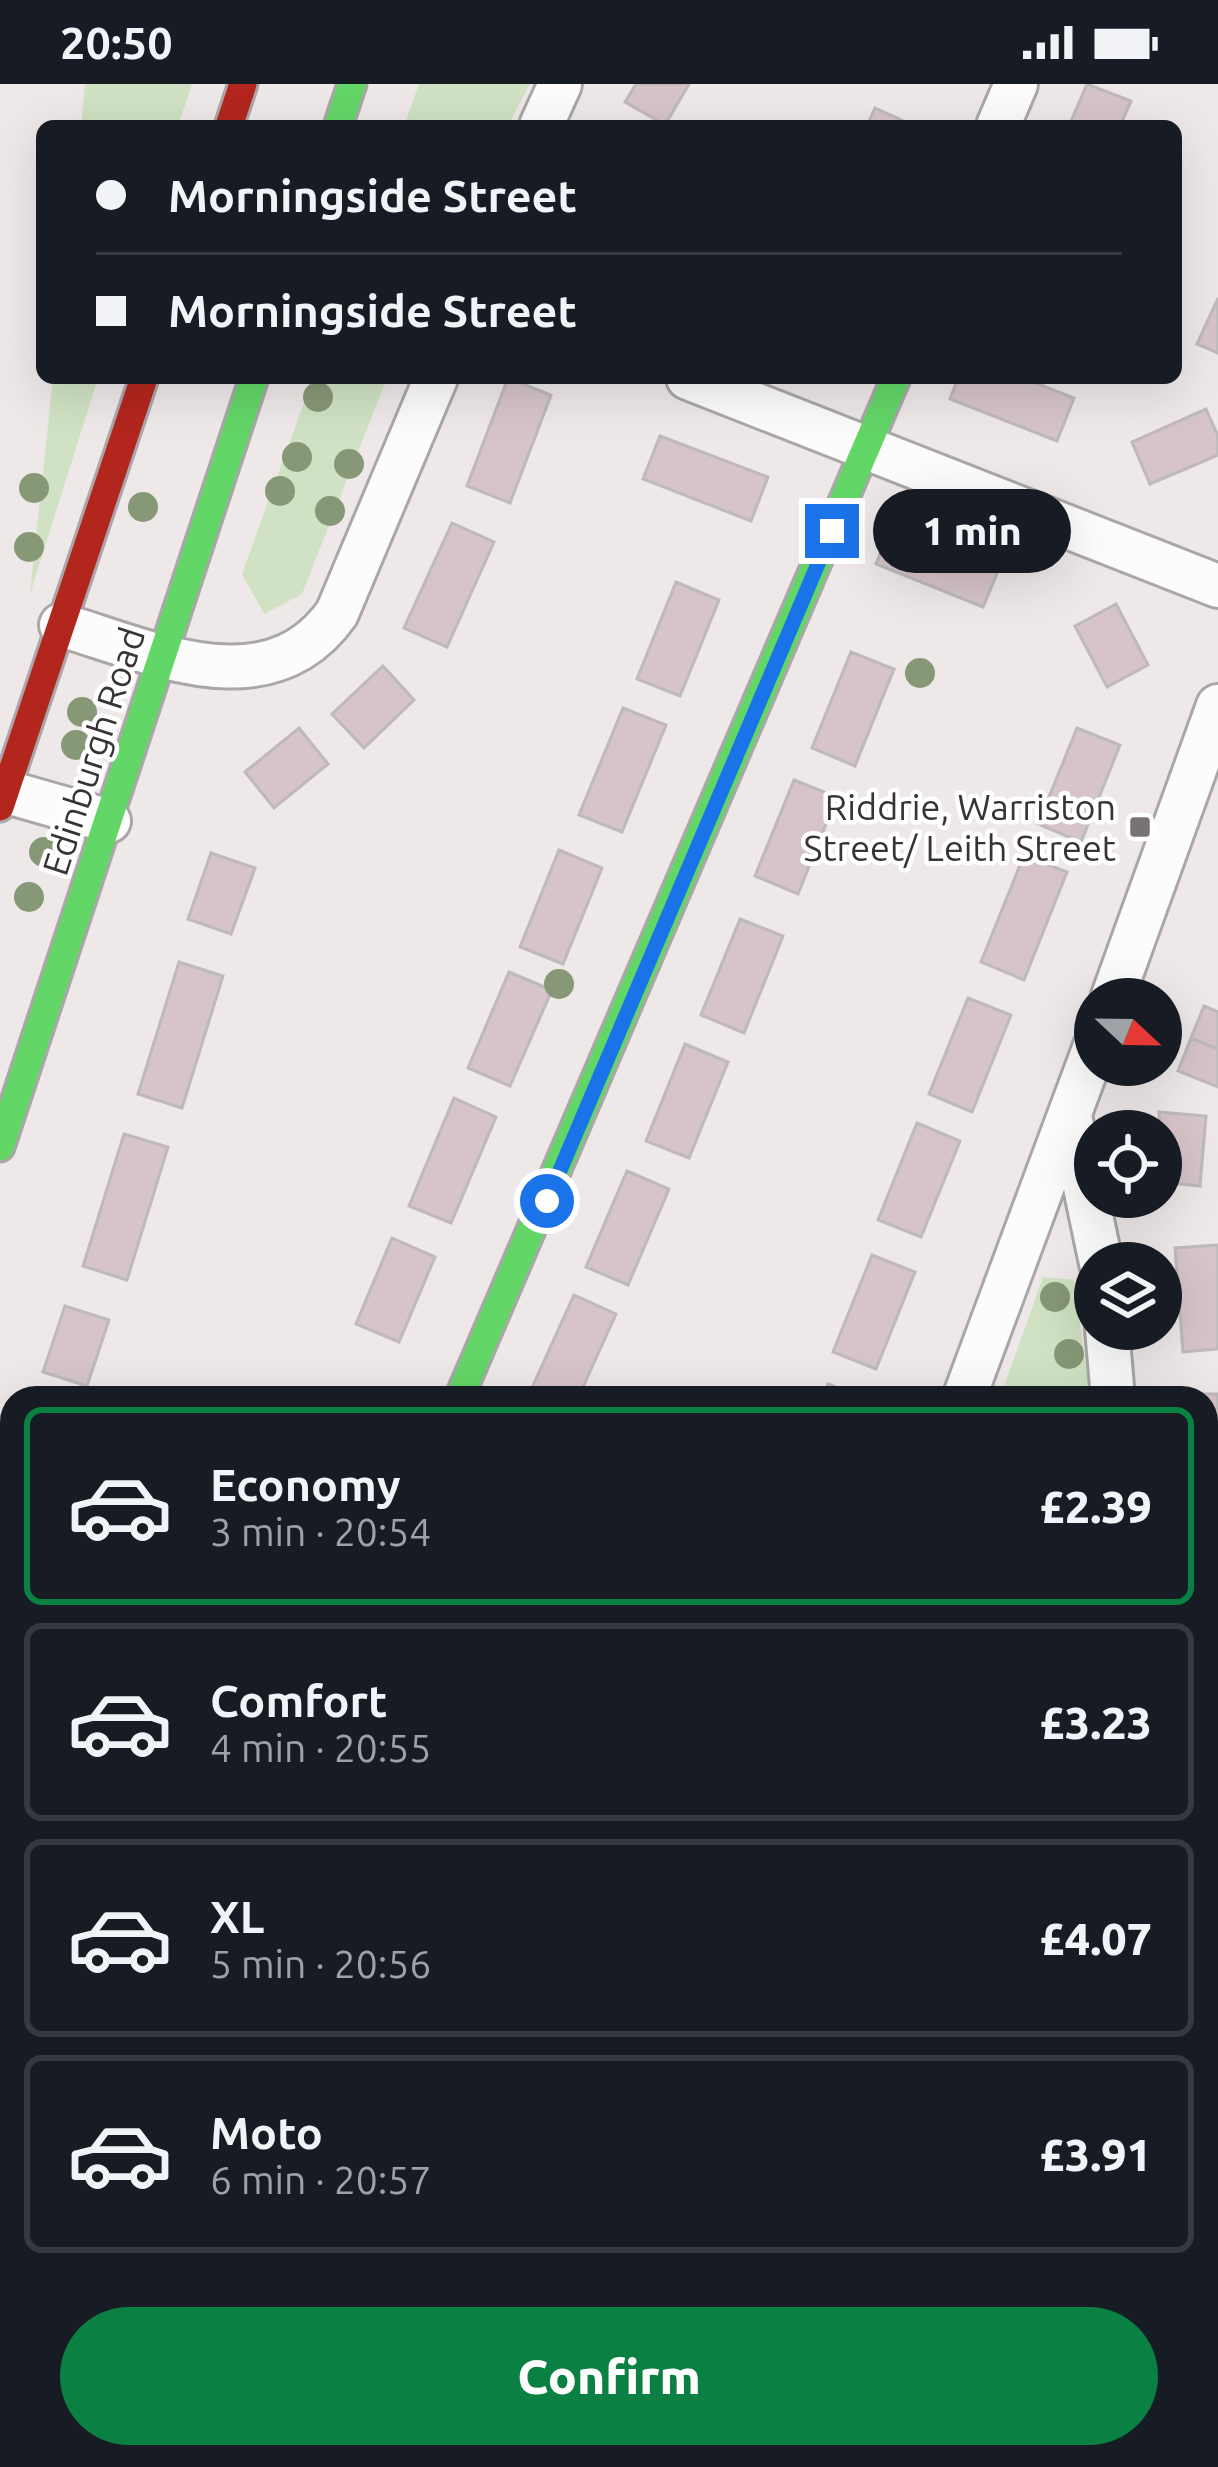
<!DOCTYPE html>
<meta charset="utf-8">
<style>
body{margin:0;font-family:Ubuntu,sans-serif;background:#242831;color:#f1f3f6;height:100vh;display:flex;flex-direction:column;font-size:45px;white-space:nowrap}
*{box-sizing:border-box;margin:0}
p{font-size:39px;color:#9ea1a6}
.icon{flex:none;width:66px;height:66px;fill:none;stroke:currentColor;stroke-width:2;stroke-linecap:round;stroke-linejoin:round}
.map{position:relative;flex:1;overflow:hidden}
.details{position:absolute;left:0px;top:1302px;width:1218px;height:1083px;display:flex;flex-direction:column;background:#171b24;border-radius:36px 36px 0 0;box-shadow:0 12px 48px #0002}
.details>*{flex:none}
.banner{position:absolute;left:36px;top:36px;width:1146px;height:264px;border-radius:18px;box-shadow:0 12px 48px #0002;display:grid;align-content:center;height:264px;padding:0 60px;background:#171b24}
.needle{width:78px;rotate:112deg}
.fabs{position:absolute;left:1074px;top:894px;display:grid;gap:24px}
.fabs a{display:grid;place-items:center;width:108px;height:108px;border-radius:50%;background:#171b24;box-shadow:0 12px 48px #0002;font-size:60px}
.end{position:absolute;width:54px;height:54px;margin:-27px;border:15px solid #1a73e8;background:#fff;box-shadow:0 0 0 6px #fff}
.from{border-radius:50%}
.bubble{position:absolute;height:84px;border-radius:42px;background:#171b24;box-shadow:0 12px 48px #0002;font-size:39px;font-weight:800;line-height:84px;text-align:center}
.banner b{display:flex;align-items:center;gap:42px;height:114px;font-size:45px}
.banner b+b{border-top:3px solid #363941}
.banner i{width:30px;height:30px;background:#f1f3f6}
ul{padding:21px 0 0;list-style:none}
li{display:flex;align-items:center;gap:36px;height:198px;margin:0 24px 18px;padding:0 36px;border:6px solid #363941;border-radius:18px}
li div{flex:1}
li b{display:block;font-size:45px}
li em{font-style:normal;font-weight:800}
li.active{border-color:#0b8043}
li>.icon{width:108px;height:108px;stroke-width:1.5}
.action{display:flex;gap:24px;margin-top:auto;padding:24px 60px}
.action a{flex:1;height:138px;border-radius:72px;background:#0b8043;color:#fff;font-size:48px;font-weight:800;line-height:138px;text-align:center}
.status{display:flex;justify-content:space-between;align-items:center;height:84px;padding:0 60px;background:#171b24;direction:ltr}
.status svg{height:33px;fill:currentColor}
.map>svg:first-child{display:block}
.green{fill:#d0e2c3}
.building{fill:#d6c4ca;stroke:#beb9ba;stroke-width:3}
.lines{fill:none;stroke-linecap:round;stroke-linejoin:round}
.street-casing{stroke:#aba7a8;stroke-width:48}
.fast-casing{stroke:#aba7a8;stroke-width:33}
.jam-casing{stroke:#aba7a8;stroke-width:33}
.street{stroke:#fcfcfc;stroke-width:42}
.fast{stroke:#63d668;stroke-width:27}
.jam{stroke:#b3261e;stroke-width:27}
.tree{fill:#879876}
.route{stroke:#1a73e8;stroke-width:15}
.poi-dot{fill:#787274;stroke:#fff;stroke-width:4.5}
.labels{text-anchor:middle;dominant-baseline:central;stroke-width:9;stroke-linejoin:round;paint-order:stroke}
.street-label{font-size:36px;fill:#383335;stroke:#fff}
.poi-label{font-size:36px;fill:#383335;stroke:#fff;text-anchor:end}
</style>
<div class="status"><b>20:50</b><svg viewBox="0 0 49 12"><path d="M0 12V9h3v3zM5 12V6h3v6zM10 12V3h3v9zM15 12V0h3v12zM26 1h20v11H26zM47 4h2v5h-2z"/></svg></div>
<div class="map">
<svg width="1218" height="2383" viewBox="0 0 1218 2383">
<rect width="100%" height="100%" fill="#eee8e9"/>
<!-- green -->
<path class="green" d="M 85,0 L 192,0 L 178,42 L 81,42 Z
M 419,0 L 530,0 L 508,42 L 404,42 Z
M 53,294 L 98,294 L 30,510 Z
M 313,294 L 387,294 L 302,510 L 264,530 L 242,490 Z
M 1043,1193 L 1074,1196 L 1090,1314 L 1000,1314 Z"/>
<!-- building -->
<path class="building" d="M 636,0 L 689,0 L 665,41 L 625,18 Z
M 1087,0 L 1131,17 L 1120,42 L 1069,42 Z
M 875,24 L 915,42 L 867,42 Z
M 1218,214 L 1218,269 L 1197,260 Z
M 508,294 L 551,311 L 510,419 L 467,402 Z
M 958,294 L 1023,294 L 1074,314 L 1057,357 L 950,315 Z
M 1206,325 L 1218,352 L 1218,371 L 1150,400 L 1132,358 Z
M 660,352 L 768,393 L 751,437 L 643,395 Z
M 893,437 L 1001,480 L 983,523 L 876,480 Z
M 452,439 L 494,458 L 447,563 L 404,544 Z
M 676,498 L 719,516 L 680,612 L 637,595 Z
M 1116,520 L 1148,581 L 1107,603 L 1075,542 Z
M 851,568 L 894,585 L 855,682 L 812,664 Z
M 383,582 L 414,616 L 364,664 L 332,630 Z
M 623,624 L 666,641 L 622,748 L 579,731 Z
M 299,644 L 328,680 L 274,724 L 245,688 Z
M 1077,644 L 1120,661 L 1081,758 L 1038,740 Z
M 794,696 L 837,713 L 798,810 L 755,792 Z
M 559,766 L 602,784 L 563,880 L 520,863 Z
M 211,769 L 255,784 L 231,850 L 188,835 Z
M 1024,771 L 1067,788 L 1024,896 L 981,878 Z
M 740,835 L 783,852 L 744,949 L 701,931 Z
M 179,878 L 223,892 L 182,1024 L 138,1010 Z
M 509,888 L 552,906 L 510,1002 L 468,984 Z
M 968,914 L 1011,931 L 972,1028 L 929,1010 Z
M 1204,922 L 1218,928 L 1218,965 L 1191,954 Z
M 1191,954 L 1218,965 L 1218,1003 L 1178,987 Z
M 685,960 L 728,978 L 689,1074 L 646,1057 Z
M 454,1014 L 496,1033 L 451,1139 L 409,1122 Z
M 1159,1028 L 1206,1032 L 1200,1102 L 1161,1098 Z
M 917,1039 L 960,1057 L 921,1153 L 878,1136 Z
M 124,1050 L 168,1063 L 127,1196 L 83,1182 Z
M 627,1087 L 669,1105 L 628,1201 L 586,1183 Z
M 392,1154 L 435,1173 L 399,1258 L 356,1240 Z
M 1218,1161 L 1218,1265 L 1183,1268 L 1175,1164 Z
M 872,1171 L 915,1188 L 876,1285 L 833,1268 Z
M 574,1211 L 616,1230 L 578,1314 L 549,1314 L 531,1306 Z
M 65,1222 L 109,1236 L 87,1302 L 43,1288 Z
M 828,1300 L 862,1314 L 822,1314 Z
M 1187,1310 L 1218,1310 L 1218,1414 L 1206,1414 L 1206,1314 Z
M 0,1429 L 12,1433 L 12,1470 L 0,1466 Z
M 1206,1457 L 1218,1459 L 1211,1563 L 1206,1563 Z
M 0,1466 L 12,1470 L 12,1507 L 0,1503 Z
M 1212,2082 L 1218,2086 L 1218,2155 L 1206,2172 L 1206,2092 Z
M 2,2105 L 12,2130 L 12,2213 L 0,2217 Z
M 0,2307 L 12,2311 L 10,2383 L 0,2383 Z
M 154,2373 L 203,2373 L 200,2383 L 151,2383 Z
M 967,2373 L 1030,2373 L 1020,2383 L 976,2383 Z"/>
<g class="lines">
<defs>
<path id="street" d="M 541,42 L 560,0
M 998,42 L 1016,0
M 688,294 L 1218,502
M 61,541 C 152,568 269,625 337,529 L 436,294
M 0,706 L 109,737
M 1112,915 L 1218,622
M 1070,1032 L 1101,1179
M 1107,1245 L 1113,1314
M 964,1314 L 1095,962
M 0,1355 L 12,1359
M 1206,1759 L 1218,1763
M 0,2015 L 12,2019
M 1206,2285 L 1218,2270
M 83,2383 L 86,2373
M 560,2383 L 564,2373
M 1126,2383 L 1134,2373"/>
<path id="fast" d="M 338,42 L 352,0
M 0,1063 L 254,294
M 459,1314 L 896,294"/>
<path id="jam" d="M 229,42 L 243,0
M 0,723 L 144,294"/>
</defs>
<!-- street casing -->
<use href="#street" class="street-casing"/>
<!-- fast casing -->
<use href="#fast" class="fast-casing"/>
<!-- jam casing -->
<use href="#jam" class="jam-casing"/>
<!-- street -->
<use href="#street" class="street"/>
<!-- fast -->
<use href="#fast" class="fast"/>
<!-- jam -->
<use href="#jam" class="jam"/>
</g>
<!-- trees -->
<g class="tree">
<circle cx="318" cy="313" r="15"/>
<circle cx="297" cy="373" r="15"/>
<circle cx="349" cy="380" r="15"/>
<circle cx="34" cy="404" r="15"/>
<circle cx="280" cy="407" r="15"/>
<circle cx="143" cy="423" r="15"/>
<circle cx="330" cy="427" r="15"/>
<circle cx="29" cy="463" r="15"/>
<circle cx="920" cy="589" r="15"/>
<circle cx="82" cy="628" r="15"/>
<circle cx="76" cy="661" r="15"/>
<circle cx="44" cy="768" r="15"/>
<circle cx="29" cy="813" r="15"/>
<circle cx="559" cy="900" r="15"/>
<circle cx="1055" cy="1213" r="15"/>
<circle cx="1069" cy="1270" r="15"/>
</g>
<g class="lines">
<!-- route -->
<path class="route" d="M 547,1117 L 832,447"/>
</g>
<!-- markers -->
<rect class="poi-dot" x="1128" y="731" width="24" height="24" rx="6"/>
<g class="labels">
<!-- street labels -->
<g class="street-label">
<text transform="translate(93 667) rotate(-72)">Edinburgh Road</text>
</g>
<!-- poi labels -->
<g class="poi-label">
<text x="1116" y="722">Riddrie, Warriston<tspan x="1116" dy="41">Street/ Leith Street</tspan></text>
</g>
</g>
</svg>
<div class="fabs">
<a><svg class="needle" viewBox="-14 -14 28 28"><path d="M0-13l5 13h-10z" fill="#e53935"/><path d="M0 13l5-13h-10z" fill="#9ea1a6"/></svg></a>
<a><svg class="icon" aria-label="locate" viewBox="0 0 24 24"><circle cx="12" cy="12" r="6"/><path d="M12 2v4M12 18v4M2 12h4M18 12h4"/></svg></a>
<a><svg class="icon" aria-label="layers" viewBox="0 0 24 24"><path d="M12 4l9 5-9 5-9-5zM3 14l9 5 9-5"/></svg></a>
</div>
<i class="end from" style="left:547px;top:1117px"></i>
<i class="end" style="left:832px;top:447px"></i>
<div class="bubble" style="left:873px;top:405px;width:198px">1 min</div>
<div class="banner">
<b><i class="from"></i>Morningside Street</b>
<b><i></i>Morningside Street</b>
</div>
<section class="details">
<ul>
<li class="active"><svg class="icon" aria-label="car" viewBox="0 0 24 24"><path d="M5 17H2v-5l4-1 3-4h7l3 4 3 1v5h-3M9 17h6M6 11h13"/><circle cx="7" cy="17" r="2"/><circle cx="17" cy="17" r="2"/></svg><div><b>Economy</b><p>3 min · 20:54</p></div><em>£2.39</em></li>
<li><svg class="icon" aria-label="car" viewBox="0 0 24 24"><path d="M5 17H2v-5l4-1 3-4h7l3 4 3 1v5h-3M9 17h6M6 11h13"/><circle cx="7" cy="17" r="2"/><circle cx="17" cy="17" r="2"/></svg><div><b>Comfort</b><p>4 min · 20:55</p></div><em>£3.23</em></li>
<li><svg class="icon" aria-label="car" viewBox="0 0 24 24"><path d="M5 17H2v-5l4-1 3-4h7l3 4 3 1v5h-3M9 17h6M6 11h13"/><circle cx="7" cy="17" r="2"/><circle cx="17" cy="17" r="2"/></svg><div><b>XL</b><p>5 min · 20:56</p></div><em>£4.07</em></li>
<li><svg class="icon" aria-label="car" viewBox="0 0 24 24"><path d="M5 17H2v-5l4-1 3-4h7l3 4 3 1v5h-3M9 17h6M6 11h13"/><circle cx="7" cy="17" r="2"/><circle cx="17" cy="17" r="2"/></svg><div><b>Moto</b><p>6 min · 20:57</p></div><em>£3.91</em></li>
</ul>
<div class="action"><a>Confirm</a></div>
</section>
</div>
